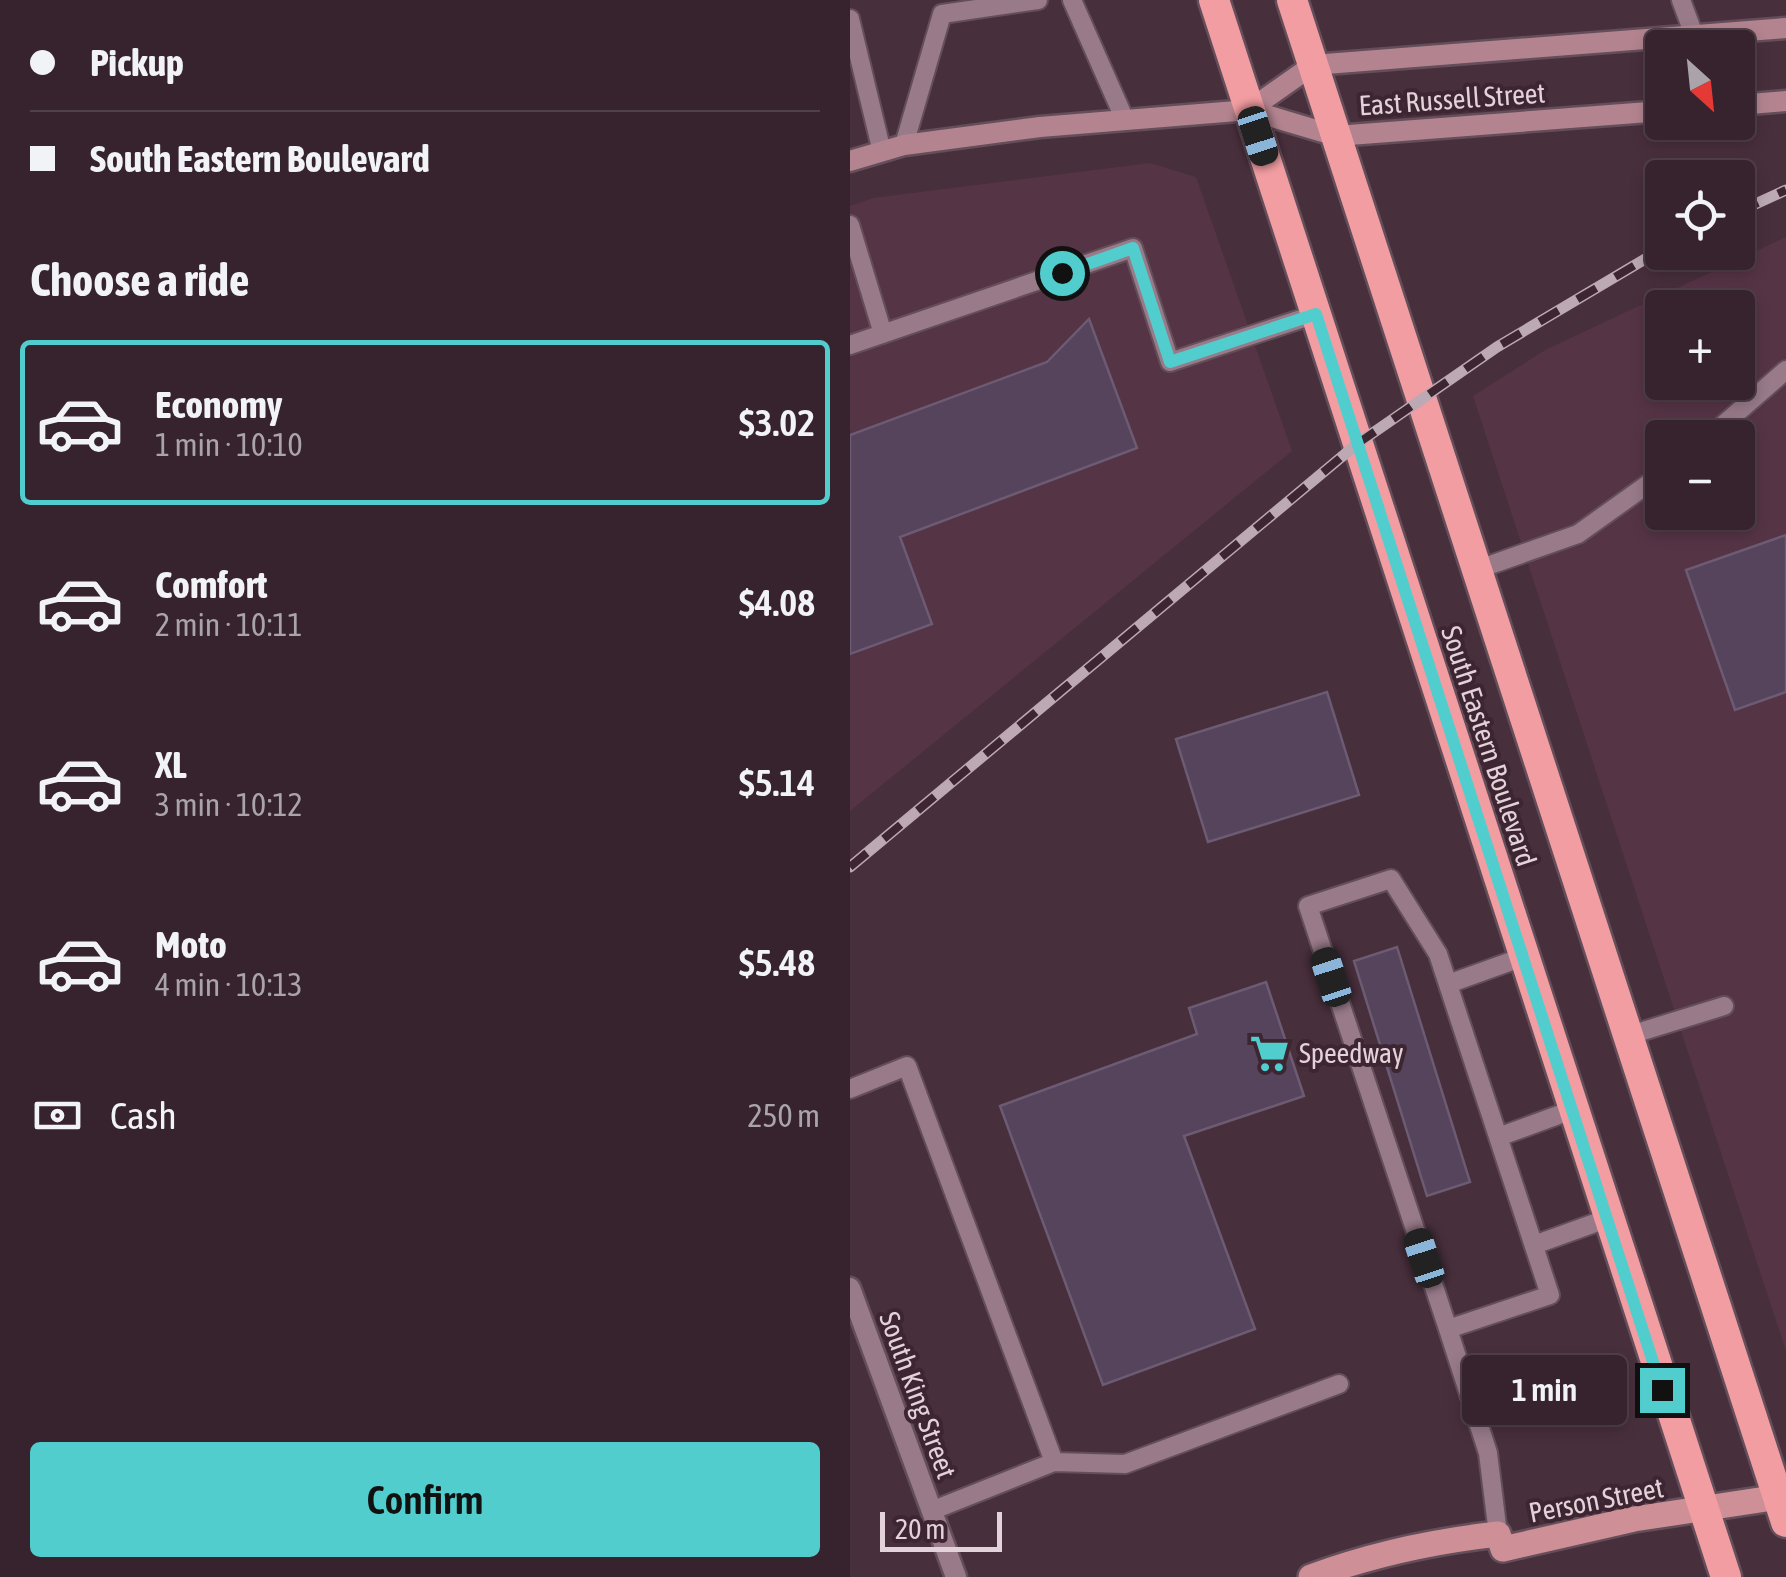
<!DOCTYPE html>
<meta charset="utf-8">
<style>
body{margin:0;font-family:"Asap Condensed",sans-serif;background:#3d2b35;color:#f1f3f6;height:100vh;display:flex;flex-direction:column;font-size:38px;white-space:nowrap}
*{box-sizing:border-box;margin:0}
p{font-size:32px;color:#aaa4aa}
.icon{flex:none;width:55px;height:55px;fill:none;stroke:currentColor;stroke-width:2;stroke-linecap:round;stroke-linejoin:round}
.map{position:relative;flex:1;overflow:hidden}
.side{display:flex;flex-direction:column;background:#36232d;width:850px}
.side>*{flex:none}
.hud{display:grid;align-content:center;height:220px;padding:0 30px;background:#36232d}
.needle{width:65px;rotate:153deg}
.tools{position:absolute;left:795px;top:30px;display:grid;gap:20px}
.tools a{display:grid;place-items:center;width:110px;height:110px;border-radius:10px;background:#36232d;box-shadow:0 5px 15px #0003,0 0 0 2px #504049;font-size:50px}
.scale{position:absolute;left:30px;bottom:25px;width:122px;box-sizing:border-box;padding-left:10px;border:5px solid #e3d2da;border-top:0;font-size:28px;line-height:35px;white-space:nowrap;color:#e3d2da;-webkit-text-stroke:8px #3e2532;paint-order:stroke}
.end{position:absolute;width:45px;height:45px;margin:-22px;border:12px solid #52cdcd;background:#111;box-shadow:0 0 0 5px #111}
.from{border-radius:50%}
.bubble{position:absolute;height:70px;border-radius:10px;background:#36232d;box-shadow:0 5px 15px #0003,0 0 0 2px #504049;font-size:32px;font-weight:600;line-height:70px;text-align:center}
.car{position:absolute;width:30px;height:60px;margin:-30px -15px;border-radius:12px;box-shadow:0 0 8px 2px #0007;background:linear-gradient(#222 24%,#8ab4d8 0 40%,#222 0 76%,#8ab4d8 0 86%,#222 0)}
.hud b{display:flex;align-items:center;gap:35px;height:95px;font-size:38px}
.hud b+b{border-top:2px solid #504049}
.hud i{width:25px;height:25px;background:#f1f3f6}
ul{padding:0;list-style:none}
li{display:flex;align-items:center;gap:30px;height:165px;margin:0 20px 15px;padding:0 10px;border:5px solid transparent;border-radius:10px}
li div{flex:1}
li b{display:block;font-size:38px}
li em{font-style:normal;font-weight:600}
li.current{border-color:#52cdcd}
li>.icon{width:90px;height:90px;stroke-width:1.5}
h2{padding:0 30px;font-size:45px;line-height:120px}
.pay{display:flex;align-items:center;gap:25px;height:110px;padding:0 30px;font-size:38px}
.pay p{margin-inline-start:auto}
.cta{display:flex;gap:20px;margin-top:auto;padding:20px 30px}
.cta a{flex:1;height:115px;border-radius:10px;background:#52cdcd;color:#111;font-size:40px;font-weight:600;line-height:115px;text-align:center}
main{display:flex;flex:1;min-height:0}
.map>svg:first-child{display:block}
.built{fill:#553446;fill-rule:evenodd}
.building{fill:#55445b;stroke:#6c5b73;stroke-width:2.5}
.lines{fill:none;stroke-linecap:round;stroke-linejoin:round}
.lane-casing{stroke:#644e5a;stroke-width:22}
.street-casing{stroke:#644e5a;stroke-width:25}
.secondary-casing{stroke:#644e5a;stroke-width:25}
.primary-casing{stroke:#644e5a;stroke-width:30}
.highway-casing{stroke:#644e5a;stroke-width:35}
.lane{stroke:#987a89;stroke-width:18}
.street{stroke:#987a89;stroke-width:20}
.secondary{stroke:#b38490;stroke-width:20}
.primary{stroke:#ce8f97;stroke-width:25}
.highway{stroke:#f29da1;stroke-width:30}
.rail-casing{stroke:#bca9b3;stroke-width:11}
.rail{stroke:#3e2532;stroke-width:8;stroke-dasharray:22;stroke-linecap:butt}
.route{stroke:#52cdcd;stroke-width:12}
.labels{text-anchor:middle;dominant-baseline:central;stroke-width:8;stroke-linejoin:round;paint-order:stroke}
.street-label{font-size:28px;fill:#e3d2da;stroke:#3e2532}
.poi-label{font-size:28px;fill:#e3d2da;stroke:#3e2532;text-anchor:start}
</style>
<main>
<section class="side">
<div class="hud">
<b><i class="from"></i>Pickup</b>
<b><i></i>South Eastern Boulevard</b>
</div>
<h2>Choose a ride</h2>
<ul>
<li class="current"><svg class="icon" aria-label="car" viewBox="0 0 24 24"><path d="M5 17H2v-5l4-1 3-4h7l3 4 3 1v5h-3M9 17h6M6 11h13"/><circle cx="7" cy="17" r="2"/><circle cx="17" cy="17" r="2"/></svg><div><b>Economy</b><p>1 min · 10:10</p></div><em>$3.02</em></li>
<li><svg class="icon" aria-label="car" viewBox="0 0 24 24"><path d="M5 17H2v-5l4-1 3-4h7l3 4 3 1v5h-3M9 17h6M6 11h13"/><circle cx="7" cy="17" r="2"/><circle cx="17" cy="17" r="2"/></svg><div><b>Comfort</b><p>2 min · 10:11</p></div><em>$4.08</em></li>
<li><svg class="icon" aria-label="car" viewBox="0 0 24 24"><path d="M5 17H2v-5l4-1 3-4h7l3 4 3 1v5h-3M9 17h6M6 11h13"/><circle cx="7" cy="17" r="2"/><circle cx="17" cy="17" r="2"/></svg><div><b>XL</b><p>3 min · 10:12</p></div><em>$5.14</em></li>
<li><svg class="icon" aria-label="car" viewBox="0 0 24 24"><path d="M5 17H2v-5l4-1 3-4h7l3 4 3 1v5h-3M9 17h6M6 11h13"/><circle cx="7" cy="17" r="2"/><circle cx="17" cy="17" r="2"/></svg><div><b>Moto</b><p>4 min · 10:13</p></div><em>$5.48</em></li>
</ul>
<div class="pay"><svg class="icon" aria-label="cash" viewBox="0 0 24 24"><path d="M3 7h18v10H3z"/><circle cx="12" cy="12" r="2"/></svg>Cash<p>250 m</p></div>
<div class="cta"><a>Confirm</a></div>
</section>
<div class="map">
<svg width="936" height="1577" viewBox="0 0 936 1577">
<rect width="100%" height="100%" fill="#482f3c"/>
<!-- built -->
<path class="built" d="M 300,163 L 346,177 L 442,451 L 0,811 L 0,206 L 23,198 Z
M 936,237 L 936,1351 L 623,396 L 695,350 ZM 812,308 L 888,308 L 888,382 L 812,382 ZM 812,438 L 888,438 L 888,512 L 812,512 Z"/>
<!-- building -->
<path class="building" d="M 239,319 L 287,448 L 50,537 L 82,624 L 0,654 L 0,435 L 197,362 Z
M 936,535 L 936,692 L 885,710 L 836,570 Z
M 477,692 L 509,795 L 358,842 L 326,739 Z
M 547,947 L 620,1182 L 577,1196 L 504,961 Z
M 416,982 L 454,1096 L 334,1136 L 405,1329 L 253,1385 L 150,1106 L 347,1034 L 339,1008 Z"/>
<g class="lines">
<defs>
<path id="lane" d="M 222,0 L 275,120
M 831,0 L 844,35
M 0,19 L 32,152
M 54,145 L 92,14 L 188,0
M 0,225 L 33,334
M 0,345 L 283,248 L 320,362 L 466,314
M 858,438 L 936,370
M 626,570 L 728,534 L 812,474
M 541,879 L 588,954 L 700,1295 L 598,1329 L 458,906 Z
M 598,984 L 673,957
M 777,1036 L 874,1006
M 0,1089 L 57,1066 L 204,1462 L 81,1511
M 651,1136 L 722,1110
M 684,1245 L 756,1219
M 598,1329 L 638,1453 L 648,1534
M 204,1462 L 275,1464 L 489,1384"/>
<path id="street" d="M 0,1288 L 106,1577"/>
<path id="secondary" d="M 888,105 L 936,101
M 399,110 L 463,65 L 936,28
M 0,161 L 54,145 L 190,127 L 399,110 L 486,136 L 812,111"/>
<path id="primary" d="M 461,1577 C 520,1555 585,1541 648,1534 L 653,1549 L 784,1519 L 936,1496"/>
<path id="highway" d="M 364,0 L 876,1577
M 442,0 L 936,1522"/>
</defs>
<!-- lane casing -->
<use href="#lane" class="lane-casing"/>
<!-- street casing -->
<use href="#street" class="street-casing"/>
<!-- secondary casing -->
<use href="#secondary" class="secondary-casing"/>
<!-- primary casing -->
<use href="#primary" class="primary-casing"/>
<!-- highway casing -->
<use href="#highway" class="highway-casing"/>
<!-- lane -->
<use href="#lane" class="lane"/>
<!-- street -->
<use href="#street" class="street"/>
<!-- secondary -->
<use href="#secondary" class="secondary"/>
<!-- primary -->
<use href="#primary" class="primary"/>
<!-- highway -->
<use href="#highway" class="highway"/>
<defs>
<path id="rail" d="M 888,212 L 936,190
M 0,867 L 507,444 L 647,347 L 812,249"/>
</defs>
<!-- rail casing -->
<use href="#rail" class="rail-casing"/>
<!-- rail -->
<use href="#rail" class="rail"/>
</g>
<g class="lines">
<!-- route -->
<path class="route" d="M 212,273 L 283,248 L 320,362 L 466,314 L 812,1390"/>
</g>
<!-- icons -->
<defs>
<symbol id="supermarket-bare" viewBox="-9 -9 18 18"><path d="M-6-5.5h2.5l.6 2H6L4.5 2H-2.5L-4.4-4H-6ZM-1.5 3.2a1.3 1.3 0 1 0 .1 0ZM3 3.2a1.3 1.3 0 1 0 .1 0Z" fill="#52cdcd" stroke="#3e2532" stroke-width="2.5" paint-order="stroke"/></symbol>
</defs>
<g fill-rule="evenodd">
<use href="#supermarket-bare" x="392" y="1026" width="55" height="55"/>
</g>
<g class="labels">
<!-- street labels -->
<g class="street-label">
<text transform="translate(602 99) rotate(-4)">East Russell Street</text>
<text transform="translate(639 746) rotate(72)">South Eastern Boulevard</text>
<text transform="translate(68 1395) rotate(70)">South King Street</text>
<text transform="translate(746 1500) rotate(-11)">Person Street</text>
</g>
<!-- poi labels -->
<g class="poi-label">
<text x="449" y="1053">Speedway</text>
</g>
</g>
</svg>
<div class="tools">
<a><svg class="needle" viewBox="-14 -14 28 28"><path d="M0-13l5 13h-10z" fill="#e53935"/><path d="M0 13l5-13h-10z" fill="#aaa4aa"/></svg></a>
<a><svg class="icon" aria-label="locate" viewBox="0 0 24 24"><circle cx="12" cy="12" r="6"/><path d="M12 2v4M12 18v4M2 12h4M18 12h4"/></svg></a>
<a>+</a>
<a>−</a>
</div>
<div class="scale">20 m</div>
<i class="end from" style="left:212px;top:273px"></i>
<i class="end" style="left:812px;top:1390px"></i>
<div class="bubble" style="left:612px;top:1355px;width:165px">1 min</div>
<i class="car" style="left:408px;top:136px;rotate:162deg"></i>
<i class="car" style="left:481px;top:977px;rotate:342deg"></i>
<i class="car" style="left:574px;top:1258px;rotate:342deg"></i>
</div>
</main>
